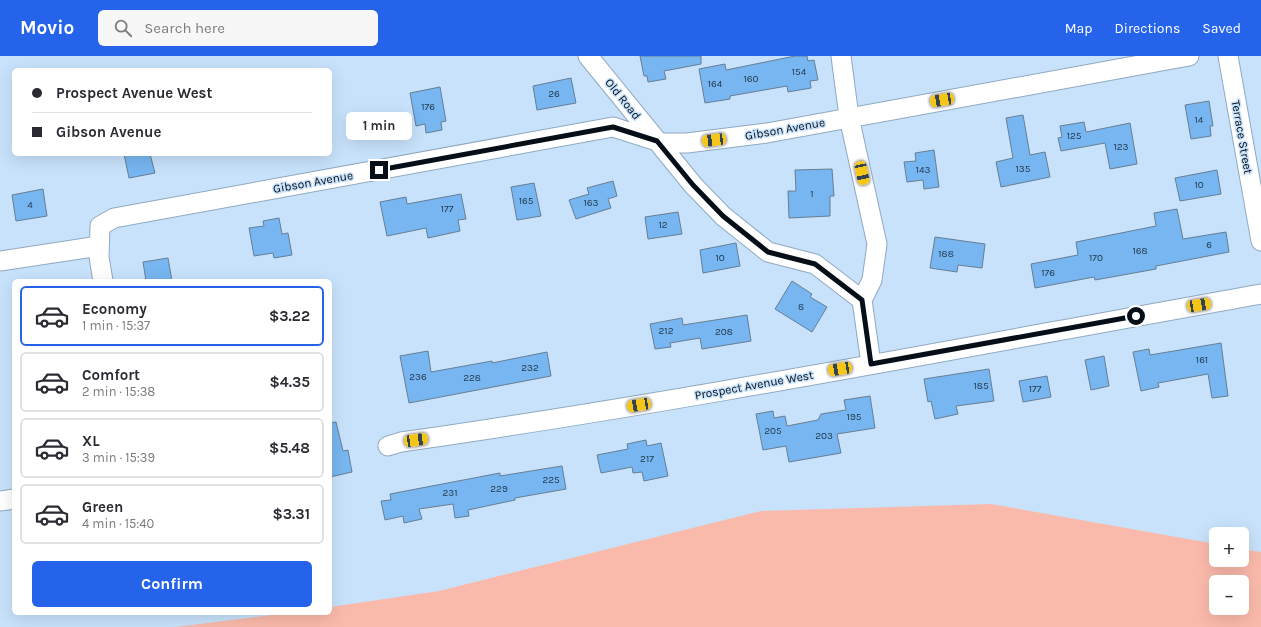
<!DOCTYPE html>
<meta charset="utf-8">
<style>
body{margin:0;font-family:Karla,sans-serif;background:#f7f7f7;color:#2b2b33;height:100vh;display:flex;flex-direction:column;font-size:15px;white-space:nowrap}
*{box-sizing:border-box;margin:0}
p{font-size:13px;color:#7c7c81}
.icon{flex:none;width:22px;height:22px;fill:none;stroke:currentColor;stroke-width:2;stroke-linecap:round;stroke-linejoin:round}
.map{position:relative;flex:1;overflow:hidden}
.panel{position:absolute;left:12px;top:223px;width:320px;height:336px;display:flex;flex-direction:column;background:#fff;border-radius:6px;box-shadow:0 4px 16px #0002}
.panel>*{flex:none}
.top-card{position:absolute;left:12px;top:12px;width:320px;height:88px;border-radius:6px;box-shadow:0 4px 16px #0002;display:grid;align-content:center;height:88px;padding:0 20px;background:#fff}
.buttons{position:absolute;left:1209px;top:471px;display:grid;gap:8px}
.buttons a{display:grid;place-items:center;width:40px;height:40px;border-radius:6px;background:#fff;box-shadow:0 4px 16px #0002;font-size:20px}
.end{position:absolute;width:18px;height:18px;margin:-9px;border:5px solid #060f17;background:#fff;box-shadow:0 0 0 2px #fff}
.from{border-radius:50%}
.bubble{position:absolute;height:28px;border-radius:6px;background:#fff;box-shadow:0 4px 16px #0002;font-size:13px;font-weight:700;line-height:28px;text-align:center}
.car{position:absolute;width:12px;height:24px;margin:-12px -6px;border-radius:5px;box-shadow:0 0 3px 1px #0007;background:linear-gradient(#f5c518 24%,#345 0 40%,#f5c518 0 76%,#345 0 86%,#f5c518 0)}
.top-card b{display:flex;align-items:center;gap:14px;height:38px;font-size:15px}
.top-card b+b{border-top:1px solid #e1e1e2}
.top-card i{width:10px;height:10px;background:#2b2b33}
ul{padding:7px 0 0;list-style:none}
li{display:flex;align-items:center;gap:12px;height:60px;margin:0 8px 6px;padding:0 12px;border:2px solid #e1e1e2;border-radius:6px}
li div{flex:1}
li b{display:block;font-size:15px}
li em{font-style:normal;font-weight:700}
li.active{border-color:#2563eb}
li>.icon{width:36px;height:36px;stroke-width:1.5}
.primary-button{display:flex;gap:8px;margin-top:auto;padding:8px 20px}
.primary-button a{flex:1;height:46px;border-radius:6px;background:#2563eb;color:#fff;font-size:16px;font-weight:700;line-height:46px;text-align:center}
header{display:flex;align-items:center;gap:24px;box-sizing:border-box;height:56px;padding:0 20px;background:#2563eb;color:#fff}
header strong{font-size:19px}
nav{display:flex;gap:22px;margin-inline-start:auto;font-size:14px}
.search{width:280px;height:36px;background:#f7f7f7;display:flex;align-items:center;gap:10px;box-sizing:border-box;padding:0 14px;border-radius:6px;color:#7c7c81;font-size:15px}
.map>svg:first-child{display:block}
.green{fill:#fabaab;fill-rule:evenodd}
.building{fill:#77b6f0;stroke:#667e94}
.lines{fill:none;stroke-linecap:round;stroke-linejoin:round}
.minor-casing{stroke:#90a9c0;stroke-width:21}
.minor{stroke:#fff;stroke-width:19}
.route{stroke:#060f17;stroke-width:5}
.labels{text-anchor:middle;dominant-baseline:central;stroke-width:3;stroke-linejoin:round;paint-order:stroke}
.number-label{font-size:10px;fill:#22394d}
.street-label{font-size:12px;fill:#060f17;stroke:#c8e2fb}
</style>
<header>
<strong>Movio</strong>
<div class="search"><svg class="icon" aria-label="search" viewBox="0 0 24 24"><circle cx="10" cy="10" r="6"/><path d="M15 15l6 6"/></svg>Search here</div>
<nav><a>Map</a><a>Directions</a><a>Saved</a></nav>
</header>
<div class="map">
<svg width="1261" height="571" viewBox="0 0 1261 571">
<rect width="100%" height="100%" fill="#c8e2fb"/>
<!-- green -->
<path class="green" d="M 991,448 L 1216,488 L 1216,504 L 1242,504 L 1242,493 L 1261,496 L 1261,571 L 175,571 L 288,557 L 330,557 L 330,551 L 439,535 L 761,455 ZM 1216,526 L 1242,526 L 1242,552 L 1216,552 Z"/>
<!-- building -->
<path class="building" d="M 640,0 L 701,0 L 701,8 L 664,15 L 666,23 L 648,26 L 647,20 L 644,20 Z
M 795,0 L 807,0 L 808,5 L 814,4 L 818,24 L 810,25 L 811,32 L 788,36 L 787,30 L 730,40 L 730,43 L 705,47 L 699,13 L 725,8 L 726,14 Z
M 571,22 L 576,47 L 537,54 L 533,30 Z
M 440,31 L 446,65 L 441,66 L 442,74 L 426,77 L 425,68 L 416,70 L 410,37 Z
M 1209,45 L 1213,70 L 1210,70 L 1211,80 L 1191,83 L 1185,49 Z
M 1023,59 L 1030,99 L 1045,96 L 1050,121 L 1001,131 L 996,106 L 1013,102 L 1006,62 Z
M 1084,66 L 1086,76 L 1130,67 L 1137,108 L 1110,113 L 1105,87 L 1061,95 L 1058,82 L 1062,81 L 1060,70 Z
M 934,94 L 939,131 L 924,133 L 923,124 L 907,126 L 904,106 L 916,105 L 915,97 Z
M 124,98 L 150,98 L 155,117 L 129,122 Z
M 832,113 L 834,140 L 830,140 L 830,160 L 789,162 L 788,135 L 796,135 L 795,114 Z
M 1217,114 L 1221,138 L 1180,145 L 1175,122 Z
M 613,125 L 617,140 L 608,143 L 611,152 L 576,163 L 569,144 L 589,138 L 587,132 Z
M 534,127 L 541,160 L 517,164 L 511,131 Z
M 43,133 L 47,160 L 16,165 L 12,139 Z
M 461,138 L 466,163 L 458,164 L 460,175 L 428,182 L 426,172 L 387,180 L 380,146 L 406,141 L 407,148 Z
M 1177,153 L 1183,183 L 1226,176 L 1229,196 L 1156,210 L 1156,213 L 1095,224 L 1094,221 L 1035,232 L 1031,208 L 1078,199 L 1076,186 L 1156,170 L 1154,157 Z
M 678,156 L 682,178 L 648,183 L 645,161 Z
M 279,162 L 282,178 L 288,177 L 292,199 L 274,202 L 273,197 L 254,200 L 249,172 L 264,170 L 263,165 Z
M 935,181 L 985,188 L 982,212 L 958,209 L 957,216 L 930,212 Z
M 736,187 L 740,210 L 703,217 L 700,194 Z
M 168,202 L 172,225 L 146,225 L 143,206 Z
M 792,225 L 812,238 L 810,241 L 827,251 L 812,276 L 775,253 Z
M 747,259 L 751,285 L 702,293 L 700,282 L 670,287 L 671,291 L 655,293 L 650,268 L 682,262 L 683,269 Z
M 1221,287 L 1228,340 L 1212,342 L 1208,318 L 1158,327 L 1159,331 L 1141,335 L 1133,296 L 1149,293 L 1150,299 Z
M 428,295 L 431,316 L 492,305 L 492,307 L 547,296 L 551,320 L 409,347 L 400,300 Z
M 1104,300 L 1109,330 L 1091,334 L 1085,304 Z
M 989,313 L 994,345 L 956,350 L 958,358 L 935,363 L 931,345 L 928,346 L 924,323 Z
M 1047,320 L 1051,341 L 1023,346 L 1019,325 Z
M 870,340 L 875,372 L 837,378 L 841,397 L 789,406 L 786,390 L 763,394 L 756,358 L 773,355 L 774,362 L 785,360 L 787,370 L 818,364 L 821,358 L 846,354 L 844,344 Z
M 336,366 L 343,395 L 348,394 L 352,416 L 330,421 L 330,367 Z
M 646,384 L 647,390 L 661,387 L 668,420 L 644,425 L 642,416 L 633,417 L 632,411 L 601,417 L 597,399 L 628,393 L 627,388 Z
M 562,410 L 566,433 L 515,442 L 515,444 L 468,454 L 469,460 L 455,462 L 453,448 L 419,453 L 422,463 L 404,467 L 403,460 L 385,464 L 381,445 L 391,444 L 390,438 L 500,417 L 500,420 Z"/>
<g class="lines">
<defs>
<path id="minor" d="M 588,0 L 693,129 L 723,160 L 768,196 L 815,208 L 862,244
M 841,0 L 849,61 L 877,188 L 872,224 L 862,244 L 871,308
M 1228,0 L 1261,185
M 0,205 L 99,190
M 103,225 L 99,201 L 100,170 L 114,162 L 613,71 L 663,87 L 687,87 L 767,77 L 1189,0
M 388,390 L 401,386 C 689,345 975,289 1261,238
M 0,445 L 14,443"/>
</defs>
<!-- minor casing -->
<use href="#minor" class="minor-casing"/>
<!-- minor -->
<use href="#minor" class="minor"/>
</g>
<g class="lines">
<!-- route -->
<path class="route" d="M 379,114 L 613,71 L 657,85 L 693,129 L 723,160 L 768,196 L 815,208 L 862,244 L 871,308 L 1136,260"/>
</g>
<g class="labels">
<!-- number labels -->
<g class="number-label">
<text x="799" y="16">154</text>
<text x="751" y="23">160</text>
<text x="715" y="28">164</text>
<text x="554" y="38">26</text>
<text x="428" y="51">176</text>
<text x="1199" y="64">14</text>
<text x="1074" y="80">125</text>
<text x="1121" y="91">123</text>
<text x="1023" y="113">135</text>
<text x="923" y="114">143</text>
<text x="1199" y="129">10</text>
<text x="812" y="138">1</text>
<text x="526" y="145">165</text>
<text x="591" y="147">163</text>
<text x="30" y="149">4</text>
<text x="447" y="153">177</text>
<text x="663" y="169">12</text>
<text x="1209" y="189">6</text>
<text x="1140" y="195">168</text>
<text x="946" y="198">188</text>
<text x="720" y="202">10</text>
<text x="1096" y="202">170</text>
<text x="1048" y="217">176</text>
<text x="801" y="251">8</text>
<text x="666" y="275">212</text>
<text x="724" y="276">208</text>
<text x="1202" y="304">161</text>
<text x="530" y="312">232</text>
<text x="418" y="321">236</text>
<text x="472" y="322">228</text>
<text x="981" y="330">185</text>
<text x="1035" y="333">177</text>
<text x="854" y="361">195</text>
<text x="773" y="375">205</text>
<text x="824" y="380">203</text>
<text x="647" y="403">217</text>
<text x="551" y="424">225</text>
<text x="499" y="433">229</text>
<text x="450" y="437">231</text>
</g>
<!-- street labels -->
<g class="street-label">
<text transform="translate(623 43) rotate(51)">Old Road</text>
<text transform="translate(785 73) rotate(-10)">Gibson Avenue</text>
<text transform="translate(1242 81) rotate(80)">Terrace Street</text>
<text transform="translate(313 126) rotate(-10)">Gibson Avenue</text>
<text transform="translate(754 329) rotate(-10)">Prospect Avenue West</text>
</g>
</g>
</svg>
<div class="buttons">
<a>+</a>
<a>−</a>
</div>
<i class="end from" style="left:1136px;top:260px"></i>
<i class="end" style="left:379px;top:114px"></i>
<div class="bubble" style="left:346px;top:56px;width:66px">1 min</div>
<i class="car" style="left:942px;top:44px;rotate:260deg"></i>
<i class="car" style="left:714px;top:84px;rotate:263deg"></i>
<i class="car" style="left:862px;top:117px;rotate:168deg"></i>
<i class="car" style="left:1199px;top:249px;rotate:80deg"></i>
<i class="car" style="left:840px;top:313px;rotate:260deg"></i>
<i class="car" style="left:639px;top:349px;rotate:260deg"></i>
<i class="car" style="left:416px;top:384px;rotate:82deg"></i>
<div class="top-card">
<b><i class="from"></i>Prospect Avenue West</b>
<b><i></i>Gibson Avenue</b>
</div>
<section class="panel">
<ul>
<li class="active"><svg class="icon" aria-label="car" viewBox="0 0 24 24"><path d="M5 17H2v-5l4-1 3-4h7l3 4 3 1v5h-3M9 17h6M6 11h13"/><circle cx="7" cy="17" r="2"/><circle cx="17" cy="17" r="2"/></svg><div><b>Economy</b><p>1 min · 15:37</p></div><em>$3.22</em></li>
<li><svg class="icon" aria-label="car" viewBox="0 0 24 24"><path d="M5 17H2v-5l4-1 3-4h7l3 4 3 1v5h-3M9 17h6M6 11h13"/><circle cx="7" cy="17" r="2"/><circle cx="17" cy="17" r="2"/></svg><div><b>Comfort</b><p>2 min · 15:38</p></div><em>$4.35</em></li>
<li><svg class="icon" aria-label="car" viewBox="0 0 24 24"><path d="M5 17H2v-5l4-1 3-4h7l3 4 3 1v5h-3M9 17h6M6 11h13"/><circle cx="7" cy="17" r="2"/><circle cx="17" cy="17" r="2"/></svg><div><b>XL</b><p>3 min · 15:39</p></div><em>$5.48</em></li>
<li><svg class="icon" aria-label="car" viewBox="0 0 24 24"><path d="M5 17H2v-5l4-1 3-4h7l3 4 3 1v5h-3M9 17h6M6 11h13"/><circle cx="7" cy="17" r="2"/><circle cx="17" cy="17" r="2"/></svg><div><b>Green</b><p>4 min · 15:40</p></div><em>$3.31</em></li>
</ul>
<div class="primary-button"><a>Confirm</a></div>
</section>
</div>
